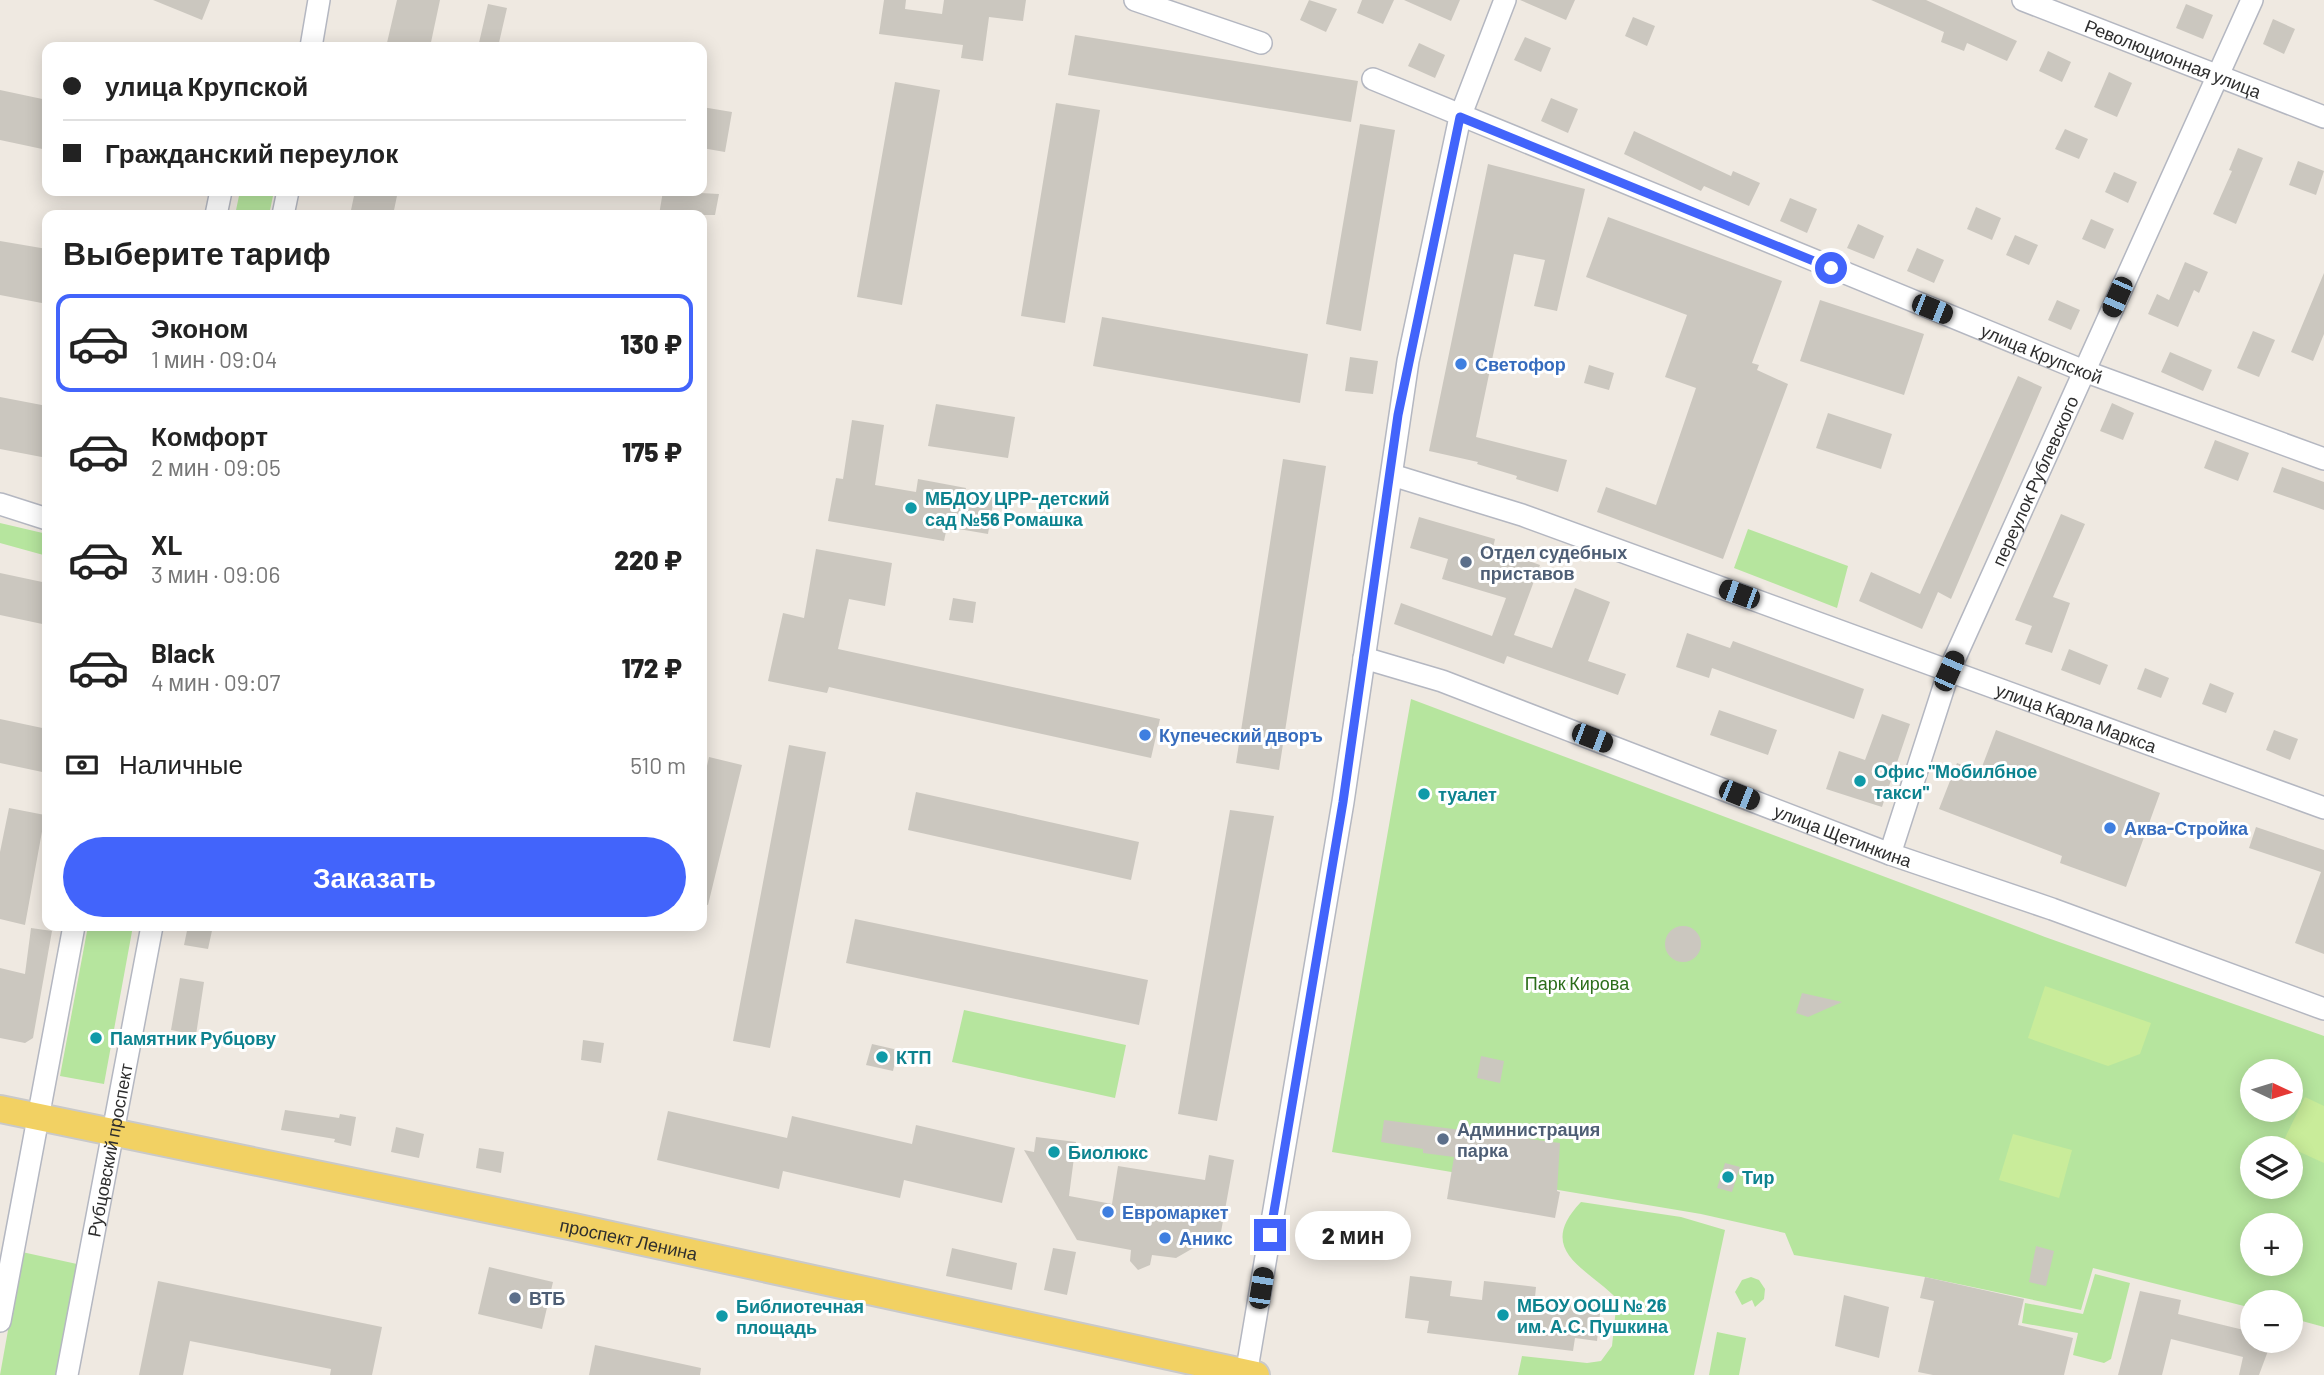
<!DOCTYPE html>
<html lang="ru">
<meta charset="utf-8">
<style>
body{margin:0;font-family:Barlow,sans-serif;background:#f2f2f2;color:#222;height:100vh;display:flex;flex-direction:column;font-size:26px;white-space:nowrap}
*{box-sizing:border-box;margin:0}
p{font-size:23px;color:#767676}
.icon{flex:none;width:38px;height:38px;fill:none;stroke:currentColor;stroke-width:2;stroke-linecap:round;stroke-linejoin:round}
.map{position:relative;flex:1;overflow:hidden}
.side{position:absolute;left:42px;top:210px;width:665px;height:721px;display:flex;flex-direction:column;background:#fff;border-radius:14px;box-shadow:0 4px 18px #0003}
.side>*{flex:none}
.top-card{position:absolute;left:42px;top:42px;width:665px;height:154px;border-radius:14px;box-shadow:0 4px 18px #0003;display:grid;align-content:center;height:154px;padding:0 21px;background:#fff}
.needle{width:46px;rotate:94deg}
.buttons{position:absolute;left:2240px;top:1059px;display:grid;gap:14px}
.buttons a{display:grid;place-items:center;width:63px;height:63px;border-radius:50%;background:#fff;box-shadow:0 4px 18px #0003;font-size:35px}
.end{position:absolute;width:32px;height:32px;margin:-16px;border:9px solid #4264fb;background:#fff;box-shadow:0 0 0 4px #fff}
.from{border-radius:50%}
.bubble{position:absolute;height:49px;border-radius:24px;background:#fff;box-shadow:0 4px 18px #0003;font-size:23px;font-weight:800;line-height:49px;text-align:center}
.car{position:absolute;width:21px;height:42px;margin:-21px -10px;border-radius:9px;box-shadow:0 0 5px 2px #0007;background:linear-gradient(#222 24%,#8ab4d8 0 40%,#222 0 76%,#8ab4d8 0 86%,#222 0)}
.top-card b{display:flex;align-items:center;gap:24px;height:66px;font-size:26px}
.top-card b+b{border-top:2px solid #e0e0e0}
.top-card i{width:18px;height:18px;background:#222}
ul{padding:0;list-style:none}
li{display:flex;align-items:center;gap:21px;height:98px;margin:0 14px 10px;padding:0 7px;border:4px solid transparent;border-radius:14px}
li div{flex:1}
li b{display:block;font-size:26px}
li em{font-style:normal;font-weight:800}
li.selected{border-color:#4264fb}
li>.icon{width:63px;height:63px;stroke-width:1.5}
h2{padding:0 21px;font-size:32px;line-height:84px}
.pay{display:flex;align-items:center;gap:18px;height:77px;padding:0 21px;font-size:26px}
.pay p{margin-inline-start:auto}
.primary-button{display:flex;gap:14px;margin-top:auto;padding:14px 21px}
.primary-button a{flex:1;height:80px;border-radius:42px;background:#4264fb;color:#fff;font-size:28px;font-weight:800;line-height:80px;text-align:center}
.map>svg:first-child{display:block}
.green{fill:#b6e59e;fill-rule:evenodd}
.pitch{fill:#c9ec9a}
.building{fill:#cbc7bf}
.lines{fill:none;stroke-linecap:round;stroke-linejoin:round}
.minor-casing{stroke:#b4b7c1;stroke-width:24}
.major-casing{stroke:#c9c9c9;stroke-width:30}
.minor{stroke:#fff;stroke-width:21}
.major{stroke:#f2d163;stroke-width:26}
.route{stroke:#4264fb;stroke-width:9}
.shop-dot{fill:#3f7fe0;stroke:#fff;stroke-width:2.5}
.culture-dot{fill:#0f9aa8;stroke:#fff;stroke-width:2.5}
.service-dot{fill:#5c6f8a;stroke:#fff;stroke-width:2.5}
.labels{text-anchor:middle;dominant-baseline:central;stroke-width:6;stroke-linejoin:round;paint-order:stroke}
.street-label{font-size:18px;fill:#2e2e2e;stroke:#fff}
.shop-label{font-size:18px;font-weight:bold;fill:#366cbe;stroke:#fff;text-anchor:start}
.culture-label{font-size:18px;font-weight:bold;fill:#0d838f;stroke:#fff;text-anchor:start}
.service-label{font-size:18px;font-weight:bold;fill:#4e5e75;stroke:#fff;text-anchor:start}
.park-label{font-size:18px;fill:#2c6e1b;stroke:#fff}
</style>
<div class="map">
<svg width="2324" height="1375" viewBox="0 0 2324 1375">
<rect width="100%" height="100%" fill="#efe9e1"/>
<!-- green -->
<path class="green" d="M 240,191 L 274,191 L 269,215 L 235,215 Z
M 0,523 L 47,534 L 47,556 L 0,543 Z
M 1748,529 L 1848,566 L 1837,608 L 1734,568 Z
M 1411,699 L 2045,937 L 2324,1036 L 2324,1327 L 2291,1318 L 2291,1302 L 2252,1302 L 2252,1308 L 2093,1268 L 2081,1310 L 1925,1277 L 1794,1255 L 1785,1233 L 1701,1214 L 1332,1152 ZM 2252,1071 L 2291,1071 L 2291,1110 L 2252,1110 ZM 2252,1148 L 2291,1148 L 2291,1186 L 2252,1186 ZM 2252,1225 L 2291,1225 L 2291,1264 L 2252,1264 Z
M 88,926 L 133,926 L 104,1084 L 60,1076 Z
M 964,1010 L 1126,1045 L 1115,1098 L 952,1062 Z
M 1581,1202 L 1681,1217 L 1725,1230 L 1694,1375 L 1518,1375 L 1522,1356 L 1587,1363 L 1601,1361 L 1612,1346 L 1617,1299 C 1588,1268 1534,1251 1581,1202 Z
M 22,1252 L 77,1264 L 56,1375 L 0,1375 Z
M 2095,1274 L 2130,1283 L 2111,1359 L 2104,1363 L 2073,1355 L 2078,1333 L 2022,1323 L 2025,1303 L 2083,1314 Z
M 1751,1277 L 1759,1280 L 1765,1289 L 1764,1299 L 1755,1307 L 1752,1300 L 1742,1305 L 1735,1292 L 1742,1280 Z
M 1717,1332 L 1746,1338 L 1739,1375 L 1709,1375 Z"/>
<!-- pitch -->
<path class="pitch" d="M 2045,986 L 2151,1023 L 2140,1054 L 2108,1066 L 2028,1038 Z
M 2305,1097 L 2324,1106 L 2324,1163 L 2282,1144 Z
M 2013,1134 L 2072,1150 L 2059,1198 L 1999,1180 Z"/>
<!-- building -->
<path class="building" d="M 153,0 L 210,0 L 202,20 Z
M 397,0 L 440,0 L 430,47 L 386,47 Z
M 884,0 L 906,0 L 905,9 L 942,14 L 944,0 L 1026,0 L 1023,21 L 989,17 L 983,61 L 961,58 L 963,45 L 879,34 Z
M 1309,0 L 1337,9 L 1326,32 L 1300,20 Z
M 1362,0 L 1394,0 L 1383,24 L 1357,13 Z
M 1404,0 L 1460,0 L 1451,21 Z
M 1520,0 L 1575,0 L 1566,20 Z
M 1871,0 L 1926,0 L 2017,41 L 2007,61 L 1967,43 L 1964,51 L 1941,42 L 1944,32 Z
M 488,4 L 507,8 L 498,47 L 478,47 Z
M 2186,4 L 2213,15 L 2203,39 L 2176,28 Z
M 1633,17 L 1655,26 L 1647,46 L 1625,36 Z
M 2273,19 L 2295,29 L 2284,54 L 2263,44 Z
M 1075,35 L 1358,81 L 1351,122 L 1068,75 Z
M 1525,37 L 1551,48 L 1541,72 L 1514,60 Z
M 1419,43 L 1445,55 L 1435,78 L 1408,66 Z
M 2048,51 L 2071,62 L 2062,82 L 2039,71 Z
M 2109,72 L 2132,83 L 2117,117 L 2094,107 Z
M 895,82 L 940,90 L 902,305 L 857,297 Z
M 0,90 L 47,100 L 47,150 L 0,140 Z
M 1551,98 L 1578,109 L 1568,133 L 1541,121 Z
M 1056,103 L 1100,110 L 1065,323 L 1021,316 Z
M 702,107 L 732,112 L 725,152 L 702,148 Z
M 1360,124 L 1395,130 L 1361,331 L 1326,324 Z
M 2065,129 L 2088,139 L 2079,159 L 2055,149 Z
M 1634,131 L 1731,176 L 1733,171 L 1760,183 L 1749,206 L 1704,186 L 1701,191 L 1624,154 Z
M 2238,148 L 2263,158 L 2236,224 L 2213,214 L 2232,171 L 2229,170 Z
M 2298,161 L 2324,171 L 2316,195 L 2289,185 Z
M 1488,164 L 1585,189 L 1557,311 L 1534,306 L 1545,260 L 1514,254 L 1476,437 L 1567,460 L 1558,492 L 1516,479 L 1517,476 L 1477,464 L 1478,462 L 1429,451 Z
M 2114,172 L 2137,182 L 2128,203 L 2105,192 Z
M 355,191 L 398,191 L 393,215 L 350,215 Z
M 663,191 L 719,194 L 715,215 L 659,215 Z
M 1790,198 L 1817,209 L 1807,233 L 1780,221 Z
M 1976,207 L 2001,218 L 1992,240 L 1967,229 Z
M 1608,217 L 1782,281 L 1752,363 L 1759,365 L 1757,370 L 1788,384 L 1723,559 L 1597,512 L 1606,487 L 1656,505 L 1696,388 L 1665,377 L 1687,315 L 1586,277 Z
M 2091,219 L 2114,229 L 2105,249 L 2082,239 Z
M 1858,224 L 1884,236 L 1874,259 L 1847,248 Z
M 2015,235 L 2038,245 L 2029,265 L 2006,255 Z
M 0,241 L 47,249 L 47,304 L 0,295 Z
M 1917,248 L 1944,260 L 1934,283 L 1907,271 Z
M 2185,262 L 2208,272 L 2199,293 L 2194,290 L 2178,327 L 2148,314 L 2157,294 L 2169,300 Z
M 2324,273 L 2324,334 L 2313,361 L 2291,352 Z
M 1820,300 L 1924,334 L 1904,395 L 1800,361 Z
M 2057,300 L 2080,310 L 2071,330 L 2048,320 Z
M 1102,317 L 1308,354 L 1300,403 L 1093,366 Z
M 2253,331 L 2275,340 L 2259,377 L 2237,368 Z
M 2170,352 L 2212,370 L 2203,391 L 2161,372 Z
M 1350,357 L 1378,361 L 1373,394 L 1345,391 Z
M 1589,365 L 1614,373 L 1609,390 L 1584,383 Z
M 2018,376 L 2042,387 L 1951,599 L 1938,592 L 1922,629 L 1859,601 L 1871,572 L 1920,594 Z
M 0,397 L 47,406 L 47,458 L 0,449 Z
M 2112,403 L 2134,413 L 2123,440 L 2100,431 Z
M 936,404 L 1015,417 L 1008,458 L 928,446 Z
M 1828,413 L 1892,434 L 1881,469 L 1816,448 Z
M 852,420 L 884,425 L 875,485 L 916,492 L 918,479 L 966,488 L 965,492 L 994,497 L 988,534 L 947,527 L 944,541 L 828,521 L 836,478 L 843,479 Z
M 2215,440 L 2249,453 L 2238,481 L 2204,468 Z
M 1283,459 L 1326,466 L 1279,770 L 1236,763 Z
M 2282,467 L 2324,482 L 2324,510 L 2273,492 Z
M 2061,514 L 2085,524 L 2053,597 L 2070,603 L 2052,653 L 2025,644 L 2032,626 L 2015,620 Z
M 1419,517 L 1495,539 L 1493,548 L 1540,565 L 1514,635 L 1552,648 L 1575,588 L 1610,602 L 1588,661 L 1626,674 L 1618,695 L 1507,656 L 1504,664 L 1394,624 L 1401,603 L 1492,636 L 1506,598 L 1442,579 L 1448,559 L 1410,548 Z
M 816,549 L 892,563 L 885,606 L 849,599 L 838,649 L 1160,719 L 1151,758 L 829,687 L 827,693 L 768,681 L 783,613 L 804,618 Z
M 0,573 L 47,583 L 47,625 L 0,615 Z
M 953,598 L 976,602 L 973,623 L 949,620 Z
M 1687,633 L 1730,648 L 1733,641 L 1864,689 L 1854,719 L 1712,668 L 1709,678 L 1676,667 Z
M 2069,649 L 2108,665 L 2100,685 L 2061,670 Z
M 2145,668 L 2169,678 L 2161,698 L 2137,689 Z
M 2210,683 L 2234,693 L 2226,713 L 2202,704 Z
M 1719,710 L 1777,730 L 1768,755 L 1710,735 Z
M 1882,714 L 1910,724 L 1882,807 L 1826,789 L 1839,751 L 1865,760 Z
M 0,719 L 47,729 L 47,773 L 0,763 Z
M 1996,730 L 2160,793 L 2126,887 L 2060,863 L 2062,856 L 1939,809 L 1957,763 L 1980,772 Z
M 2274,730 L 2298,739 L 2290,760 L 2266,750 Z
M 789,745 L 826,752 L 770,1048 L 733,1041 Z
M 709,757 L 742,765 L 708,905 L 702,904 L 702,788 Z
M 916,792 L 1139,842 L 1131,880 L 908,830 Z
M 9,808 L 45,815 L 25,925 L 0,919 L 0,852 Z
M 1230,810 L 1274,816 L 1217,1121 L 1178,1114 Z
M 2256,827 L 2324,850 L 2324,954 L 2295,943 L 2321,872 L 2249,848 Z
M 855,919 L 1148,980 L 1139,1025 L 846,963 Z
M1665 944a18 18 0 1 1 36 0a18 18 0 1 1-36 0Z
M 188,926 L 213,926 L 208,949 L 184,945 Z
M 31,928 L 52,931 L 33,1038 L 25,1043 L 0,1038 L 0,968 L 25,974 Z
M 180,978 L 204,982 L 196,1035 L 171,1030 Z
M 1802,993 L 1842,1002 L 1808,1017 L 1796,1013 Z
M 583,1040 L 604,1043 L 601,1063 L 581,1060 Z
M 872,1044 L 898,1050 L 893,1071 L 866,1065 Z
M 1481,1056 L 1504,1061 L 1500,1083 L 1477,1078 Z
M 285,1110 L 339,1118 L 340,1114 L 356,1117 L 351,1146 L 334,1142 L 335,1139 L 281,1130 Z
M 668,1111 L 787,1138 L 792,1116 L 912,1144 L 916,1125 L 1015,1148 L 1002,1203 L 904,1180 L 900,1198 L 783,1171 L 779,1189 L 657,1160 Z
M 1384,1120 L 1560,1143 L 1557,1191 L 1560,1192 L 1555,1218 L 1447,1199 L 1454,1157 L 1423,1153 L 1423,1149 L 1381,1142 Z
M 396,1127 L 424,1134 L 419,1158 L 391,1152 Z
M 1036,1137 L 1076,1142 L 1069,1196 L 1112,1204 L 1118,1166 L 1205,1180 L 1209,1155 L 1234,1160 L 1221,1232 L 1176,1258 L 1152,1255 L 1150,1265 L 1138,1270 L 1130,1261 L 1131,1250 L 1077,1240 L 1024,1150 L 1034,1152 Z
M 479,1148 L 504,1152 L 501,1173 L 476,1168 Z
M 1725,1163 L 1740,1167 L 1732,1192 L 1717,1188 Z
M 2036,1246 L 2054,1251 L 2046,1286 L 2029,1282 Z
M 952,1248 L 1017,1263 L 1012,1290 L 946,1276 Z
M 1053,1248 L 1076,1252 L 1067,1295 L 1044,1290 Z
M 489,1267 L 553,1282 L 542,1329 L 478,1314 Z
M 1410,1276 L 1452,1281 L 1450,1296 L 1482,1300 L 1484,1281 L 1536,1287 L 1535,1297 L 1601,1305 L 1597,1341 L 1575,1338 L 1573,1351 L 1427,1333 L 1429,1321 L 1405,1318 Z
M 1925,1277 L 2024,1299 L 2018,1325 L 2073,1338 L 2064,1375 L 1933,1375 L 1918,1372 L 1934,1301 L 1920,1298 Z
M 158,1281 L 382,1327 L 372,1375 L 330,1375 L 331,1369 L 190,1341 L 183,1375 L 139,1375 Z
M 2140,1291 L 2181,1300 L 2178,1314 L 2252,1332 L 2252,1340 L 2272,1340 L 2259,1375 L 2239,1375 L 2243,1357 L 2171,1339 L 2162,1375 L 2118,1375 Z
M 1844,1295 L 1889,1307 L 1879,1358 L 1835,1346 Z
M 595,1345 L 701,1368 L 700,1375 L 589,1375 Z"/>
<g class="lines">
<defs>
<g id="minor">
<path d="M 1135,0 L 1261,43"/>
<path id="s1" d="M 2023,0 L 2324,117"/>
<path d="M 311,47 L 319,0"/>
<path id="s2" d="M 1373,79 L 2084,371 L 2324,459"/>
<path d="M 216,215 L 221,191"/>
<path d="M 283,215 L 288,191"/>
<path id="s3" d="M 1392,475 L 1522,515 L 2324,808"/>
<path d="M 0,504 L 47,519"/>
<path id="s4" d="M 1364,658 L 1442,681 L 1890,854 L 2052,909 L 2324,1009"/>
<path id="s5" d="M 1890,854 L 1949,671 L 2252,0"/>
<path d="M 0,1321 L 74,926"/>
<path id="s6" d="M 67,1375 L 152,926"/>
<path d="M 1246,1375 L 1343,802 L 1408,361 L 1460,117 L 1505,0"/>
</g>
<g id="major">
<path id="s7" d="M 0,1109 L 574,1227 L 1256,1375"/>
</g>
</defs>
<!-- minor casing -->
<use href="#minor" class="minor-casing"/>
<!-- major casing -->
<use href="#major" class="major-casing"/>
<!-- minor -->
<use href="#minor" class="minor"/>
<!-- major -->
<use href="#major" class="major"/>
</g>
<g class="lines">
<!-- route -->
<path class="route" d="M 1270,1235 L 1343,802 L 1398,415 L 1460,117 L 1831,268"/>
</g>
<!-- markers -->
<g class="shop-dot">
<circle cx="1461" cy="364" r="7"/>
<circle cx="1145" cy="735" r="7"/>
<circle cx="2110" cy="828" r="7"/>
<circle cx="1108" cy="1212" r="7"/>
<circle cx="1165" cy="1238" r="7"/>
</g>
<g class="culture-dot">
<circle cx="911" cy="508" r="7"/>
<circle cx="1860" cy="781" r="7"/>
<circle cx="1424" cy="794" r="7"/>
<circle cx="96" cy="1038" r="7"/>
<circle cx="882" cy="1057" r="7"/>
<circle cx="1054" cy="1152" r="7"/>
<circle cx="1728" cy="1177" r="7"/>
<circle cx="1503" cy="1315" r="7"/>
<circle cx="722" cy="1316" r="7"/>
</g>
<g class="service-dot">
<circle cx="1466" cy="562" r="7"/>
<circle cx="1443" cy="1139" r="7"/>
<circle cx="515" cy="1298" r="7"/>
</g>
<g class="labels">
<!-- street labels -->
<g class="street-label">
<text stroke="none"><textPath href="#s1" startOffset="161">Революционная улица</textPath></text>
<text stroke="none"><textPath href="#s2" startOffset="723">улица Крупской</textPath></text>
<text stroke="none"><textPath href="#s5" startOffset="401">переулок Рублевского</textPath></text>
<text stroke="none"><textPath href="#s3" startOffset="726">улица Карла Маркса</textPath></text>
<text stroke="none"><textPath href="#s4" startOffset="511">улица Щетинкина</textPath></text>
<text stroke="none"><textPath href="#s6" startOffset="229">Рубцовский проспект</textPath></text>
<text stroke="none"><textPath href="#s7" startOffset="642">проспект Ленина</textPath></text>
</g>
<!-- shop labels -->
<g class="shop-label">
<text x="1475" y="364">Светофор</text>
<text x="1159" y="735">Купеческий дворъ</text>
<text x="2124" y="828">Аква-Стройка</text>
<text x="1122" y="1212">Евромаркет</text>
<text x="1179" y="1238">Аникс</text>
</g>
<!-- culture labels -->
<g class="culture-label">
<text x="925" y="498">МБДОУ ЦРР-детский<tspan x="925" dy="21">сад №56 Ромашка</tspan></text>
<text x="1874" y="771">Офис "Мобилбное<tspan x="1874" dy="21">такси"</tspan></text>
<text x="1438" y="794">туалет</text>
<text x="110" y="1038">Памятник Рубцову</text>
<text x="896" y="1057">КТП</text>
<text x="1068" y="1152">Биолюкс</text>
<text x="1742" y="1177">Тир</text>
<text x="1517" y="1305">МБОУ ООШ № 26<tspan x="1517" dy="21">им. А.С. Пушкина</tspan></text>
<text x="736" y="1306">Библиотечная<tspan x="736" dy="21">площадь</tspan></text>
</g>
<!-- service labels -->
<g class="service-label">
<text x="1480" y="552">Отдел судебных<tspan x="1480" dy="21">приставов</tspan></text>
<text x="1457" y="1129">Администрация<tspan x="1457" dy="21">парка</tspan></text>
<text x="529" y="1298">ВТБ</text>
</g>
<!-- park labels -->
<g class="park-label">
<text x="1577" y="983">Парк Кирова</text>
</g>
</g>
</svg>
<div class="buttons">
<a><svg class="needle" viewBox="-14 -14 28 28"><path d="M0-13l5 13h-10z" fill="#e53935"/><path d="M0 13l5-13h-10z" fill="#767676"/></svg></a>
<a><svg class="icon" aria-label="layers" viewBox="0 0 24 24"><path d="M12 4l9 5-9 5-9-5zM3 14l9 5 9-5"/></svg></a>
<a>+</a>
<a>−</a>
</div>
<i class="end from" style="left:1831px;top:268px"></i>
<i class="end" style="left:1270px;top:1235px"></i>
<div class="bubble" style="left:1295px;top:1211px;width:116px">2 мин</div>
<i class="car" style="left:2117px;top:297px;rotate:204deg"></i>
<i class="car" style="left:1932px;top:309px;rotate:112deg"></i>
<i class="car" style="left:1739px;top:594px;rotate:290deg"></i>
<i class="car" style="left:1949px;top:671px;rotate:24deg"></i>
<i class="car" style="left:1592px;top:738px;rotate:111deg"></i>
<i class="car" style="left:1739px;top:795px;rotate:112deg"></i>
<i class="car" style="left:1261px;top:1288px;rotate:9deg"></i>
<div class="top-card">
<b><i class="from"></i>улица Крупской</b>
<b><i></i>Гражданский переулок</b>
</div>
<section class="side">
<h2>Выберите тариф</h2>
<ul>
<li class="selected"><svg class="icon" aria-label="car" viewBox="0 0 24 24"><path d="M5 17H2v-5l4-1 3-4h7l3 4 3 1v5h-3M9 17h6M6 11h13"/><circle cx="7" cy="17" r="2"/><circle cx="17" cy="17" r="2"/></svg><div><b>Эконом</b><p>1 мин · 09:04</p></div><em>130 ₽</em></li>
<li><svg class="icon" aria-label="car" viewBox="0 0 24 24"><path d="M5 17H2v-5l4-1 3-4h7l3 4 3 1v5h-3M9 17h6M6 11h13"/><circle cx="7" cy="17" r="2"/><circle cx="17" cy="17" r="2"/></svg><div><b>Комфорт</b><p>2 мин · 09:05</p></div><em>175 ₽</em></li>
<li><svg class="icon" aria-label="car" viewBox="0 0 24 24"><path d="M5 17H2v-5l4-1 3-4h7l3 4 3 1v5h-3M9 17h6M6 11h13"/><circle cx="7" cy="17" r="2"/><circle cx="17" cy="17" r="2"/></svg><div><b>XL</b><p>3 мин · 09:06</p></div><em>220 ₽</em></li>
<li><svg class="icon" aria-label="car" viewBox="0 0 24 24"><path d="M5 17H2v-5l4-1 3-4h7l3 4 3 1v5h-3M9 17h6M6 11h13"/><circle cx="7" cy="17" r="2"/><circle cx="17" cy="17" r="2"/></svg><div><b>Black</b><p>4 мин · 09:07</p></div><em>172 ₽</em></li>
</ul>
<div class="pay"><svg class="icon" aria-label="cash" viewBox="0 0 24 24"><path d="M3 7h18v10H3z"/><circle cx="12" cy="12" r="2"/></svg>Наличные<p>510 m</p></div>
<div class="primary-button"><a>Заказать</a></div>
</section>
</div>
